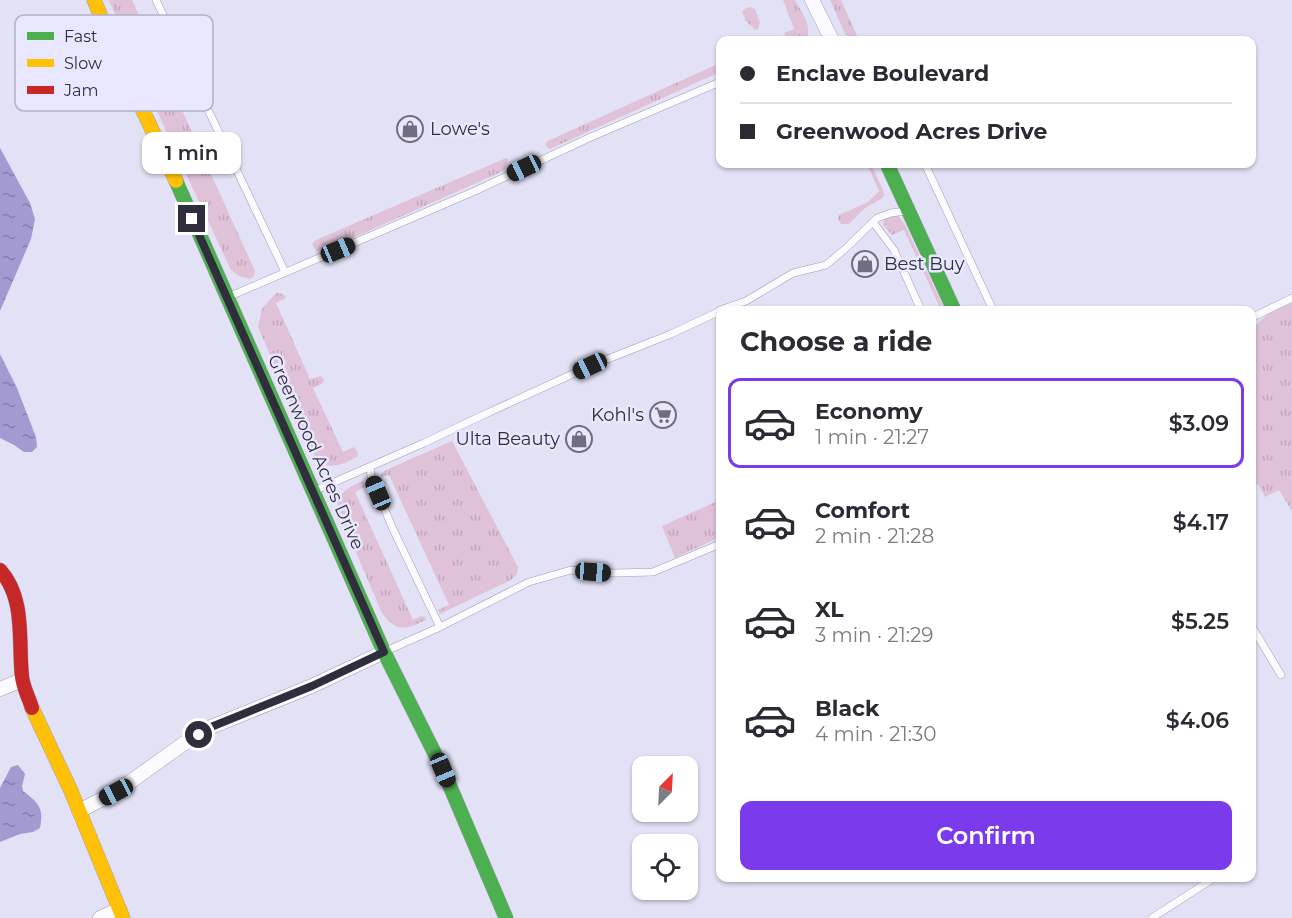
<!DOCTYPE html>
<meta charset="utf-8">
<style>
body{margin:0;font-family:Montserrat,sans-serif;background:#f2f2f3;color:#2b2b33;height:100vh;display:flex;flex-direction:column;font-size:22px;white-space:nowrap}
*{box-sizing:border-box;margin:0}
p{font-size:20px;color:#7c7c81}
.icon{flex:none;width:33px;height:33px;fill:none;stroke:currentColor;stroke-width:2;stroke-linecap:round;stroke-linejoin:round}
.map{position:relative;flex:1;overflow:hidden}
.details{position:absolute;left:716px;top:306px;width:540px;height:576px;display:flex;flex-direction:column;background:#fff;border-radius:12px;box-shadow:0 2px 4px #0004}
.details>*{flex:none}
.guide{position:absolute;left:716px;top:36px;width:540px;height:132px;border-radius:12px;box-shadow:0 2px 4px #0004;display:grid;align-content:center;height:132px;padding:0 24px;background:#fff}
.needle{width:39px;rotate:24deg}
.buttons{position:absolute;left:632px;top:756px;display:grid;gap:12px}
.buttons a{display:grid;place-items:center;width:66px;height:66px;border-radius:12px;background:#fff;box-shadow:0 2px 4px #0004;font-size:30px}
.end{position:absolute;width:27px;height:27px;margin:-14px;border:8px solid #302e3d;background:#fff;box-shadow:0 0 0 3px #fff}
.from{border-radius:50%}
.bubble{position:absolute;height:42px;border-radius:12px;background:#fff;box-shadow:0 2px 4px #0004;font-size:20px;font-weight:600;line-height:42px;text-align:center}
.car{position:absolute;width:18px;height:36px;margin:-18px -9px;border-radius:8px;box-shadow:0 0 4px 2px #0007;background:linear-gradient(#222 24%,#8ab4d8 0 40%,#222 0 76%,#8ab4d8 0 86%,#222 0)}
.guide b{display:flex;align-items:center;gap:21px;height:57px;font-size:22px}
.guide b+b{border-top:2px solid #e1e1e2}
.guide i{width:15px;height:15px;background:#2b2b33}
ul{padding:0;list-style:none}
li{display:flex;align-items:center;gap:18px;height:90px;margin:0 12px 9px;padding:0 12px;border:3px solid transparent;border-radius:12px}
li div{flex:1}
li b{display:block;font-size:22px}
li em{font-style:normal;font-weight:600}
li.current{border-color:#7c3aed}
li>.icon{width:54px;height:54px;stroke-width:1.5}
h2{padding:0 24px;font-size:27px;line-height:72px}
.cta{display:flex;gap:12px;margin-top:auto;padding:12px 24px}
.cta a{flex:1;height:69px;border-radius:12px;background:#7c3aed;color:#fff;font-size:24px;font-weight:600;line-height:69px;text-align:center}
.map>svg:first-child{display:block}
.grass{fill:url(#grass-tufts)}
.water{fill:url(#water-ripples)}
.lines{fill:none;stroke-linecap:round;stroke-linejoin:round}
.lane-casing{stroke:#a09eae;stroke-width:8}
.street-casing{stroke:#a09eae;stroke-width:15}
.fast-casing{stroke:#a09eae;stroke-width:15}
.slow-casing{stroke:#a09eae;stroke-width:15}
.jam-casing{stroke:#a09eae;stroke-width:15}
.lane{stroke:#fbfafe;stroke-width:7}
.street{stroke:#fbfafe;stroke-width:14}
.fast{stroke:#4caf50;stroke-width:14}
.slow{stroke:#ffc107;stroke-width:14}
.jam{stroke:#c62828;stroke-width:14}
.route{stroke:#302e3d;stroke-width:8}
.labels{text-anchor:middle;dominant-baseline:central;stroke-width:5;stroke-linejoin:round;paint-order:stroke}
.poi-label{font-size:18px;fill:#302e3d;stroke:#e9e7ff;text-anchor:start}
.street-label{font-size:18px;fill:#302e3d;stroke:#e9e7ff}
.key{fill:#e9e7ff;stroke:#b2b0c5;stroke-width:1.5}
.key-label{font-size:16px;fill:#302e3d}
</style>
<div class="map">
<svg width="1292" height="918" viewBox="0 0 1292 918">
<defs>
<pattern id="grass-tufts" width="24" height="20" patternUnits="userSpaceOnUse" patternTransform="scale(1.5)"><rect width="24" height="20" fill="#dfc2d8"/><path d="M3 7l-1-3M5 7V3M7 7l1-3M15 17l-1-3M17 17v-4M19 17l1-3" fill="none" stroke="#c0a7ba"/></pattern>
<pattern id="water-ripples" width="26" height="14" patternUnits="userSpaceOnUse" patternTransform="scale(1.5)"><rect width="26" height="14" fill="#a29ad0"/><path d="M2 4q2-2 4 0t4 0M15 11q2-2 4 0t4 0" fill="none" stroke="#847eaa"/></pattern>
</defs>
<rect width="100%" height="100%" fill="#e3e1f6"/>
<!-- grass -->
<path class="grass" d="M 109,0 L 132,0 L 255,271 L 254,276 L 250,279 L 239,276 L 231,270 L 165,129 Z
M 783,0 L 795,0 C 802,13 813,26 806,40 L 787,40 L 784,33 L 794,29 Z
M 830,0 L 841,0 L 858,38 L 872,40 L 848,40 Z
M 750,7 L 755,9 L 760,22 L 758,29 L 755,30 L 746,21 L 742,12 L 746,8 Z
M 720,63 L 720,72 L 550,149 L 546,146 L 546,142 L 550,140 Z
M 506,158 L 508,160 L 505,169 L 501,172 L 328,249 L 316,251 L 312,244 L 316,240 Z
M 867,164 L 871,164 L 883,190 L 884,196 L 881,199 L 865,208 L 849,224 L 841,224 L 838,219 L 839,215 L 868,202 L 879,191 Z
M 888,215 L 898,215 L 905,225 L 945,310 L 941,310 L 904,230 L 892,235 L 883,225 L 884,219 Z
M 276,293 L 283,294 L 285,296 L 286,298 L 276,303 L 310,379 L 321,376 L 324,380 L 323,383 L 313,388 L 343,452 L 354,447 L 358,453 L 357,457 C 343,464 332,470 317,462 L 258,327 L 262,309 Z
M 1292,303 L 1292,511 L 1279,490 L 1265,497 L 1258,484 L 1251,488 L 1251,330 L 1270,312 Z
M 452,441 L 518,567 L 517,574 L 511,580 L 440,614 L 438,610 L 449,605 L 389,475 L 381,477 L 381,474 L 386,470 Z
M 363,481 L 365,485 L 365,487 L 355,492 L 413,620 L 421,616 L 425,617 L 426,620 C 405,630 395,633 381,611 L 337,508 C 339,491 349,487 363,481 Z
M 720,500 L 720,537 L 675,558 L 662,526 Z"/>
<!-- water -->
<path class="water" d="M 0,148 L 30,203 L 35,219 L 31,239 L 0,311 Z
M 0,354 L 17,388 L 36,437 L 37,447 L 32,452 L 24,452 L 14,445 L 0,438 Z
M 18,765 L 25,774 L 22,786 L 23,791 C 39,803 44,808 40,828 L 33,832 L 20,834 L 0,842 L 0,788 L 11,767 Z"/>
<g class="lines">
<defs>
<path id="lane" d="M 156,0 L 285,272
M 925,164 L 993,310
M 873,222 L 894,250 L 921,310
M 228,297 L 475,191 L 591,137 L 720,82
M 720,310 L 746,301 L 793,273 L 826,265 L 844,250 L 877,218 L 891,213 L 906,211
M 1251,318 L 1292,298
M 370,467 L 371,476 L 392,527 L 440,627
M 314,491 L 424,443 L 479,417 L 590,366 L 671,334 L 720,311
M 1251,625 L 1281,675
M 386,651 L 440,627 L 529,582 L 571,570 L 615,573 L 653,572 L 720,544
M 1152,918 L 1214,878"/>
<path id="street" d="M 812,0 L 832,40
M 0,689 L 22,680
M 79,811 L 116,792 L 186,742 L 211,727 L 312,686 L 384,652
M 100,918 L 119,909"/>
<path id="fast" d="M 887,164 L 954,310
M 176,181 L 384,652 L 443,770 L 506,918"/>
<path id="slow" d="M 94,0 L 122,66 L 176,181
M 32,708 L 71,791 L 123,918"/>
<path id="jam" d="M 0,570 C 26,599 18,641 22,677 C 23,687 29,698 32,708"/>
</defs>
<!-- lane casing -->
<use href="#lane" class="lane-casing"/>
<!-- street casing -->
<use href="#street" class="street-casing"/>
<!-- fast casing -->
<use href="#fast" class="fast-casing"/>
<!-- slow casing -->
<use href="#slow" class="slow-casing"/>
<!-- jam casing -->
<use href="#jam" class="jam-casing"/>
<!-- lane -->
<use href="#lane" class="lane"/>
<!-- street -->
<use href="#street" class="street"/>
<!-- fast -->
<use href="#fast" class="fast"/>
<!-- slow -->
<use href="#slow" class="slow"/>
<!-- jam -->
<use href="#jam" class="jam"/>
</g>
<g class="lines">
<!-- route -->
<path class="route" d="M 192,219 L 384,652 L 312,686 L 211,727 L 199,735"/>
</g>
<!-- icons -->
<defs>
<symbol id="shop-ring" viewBox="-11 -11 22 22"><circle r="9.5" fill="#e9e7ff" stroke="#6f6d7e" stroke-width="1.5"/><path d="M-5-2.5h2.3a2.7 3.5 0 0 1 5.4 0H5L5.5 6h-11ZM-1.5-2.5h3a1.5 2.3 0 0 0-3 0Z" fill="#6f6d7e"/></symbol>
<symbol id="supermarket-ring" viewBox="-11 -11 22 22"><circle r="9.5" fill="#e9e7ff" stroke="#6f6d7e" stroke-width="1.5"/><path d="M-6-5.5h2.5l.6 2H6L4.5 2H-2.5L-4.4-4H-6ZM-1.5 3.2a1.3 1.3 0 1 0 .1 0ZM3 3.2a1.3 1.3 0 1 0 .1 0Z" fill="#6f6d7e"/></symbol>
</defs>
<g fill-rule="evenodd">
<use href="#shop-ring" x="395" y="114" width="30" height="30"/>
<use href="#shop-ring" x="850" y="249" width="30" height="30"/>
<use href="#supermarket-ring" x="648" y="400" width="30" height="30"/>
<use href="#shop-ring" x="564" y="424" width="30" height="30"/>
</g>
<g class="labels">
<!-- poi labels -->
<g class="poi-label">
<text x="430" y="129">Lowe's</text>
<text x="884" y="264">Best Buy</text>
<text x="644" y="415" text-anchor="end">Kohl's</text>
<text x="560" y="439" text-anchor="end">Ulta Beauty</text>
</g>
<!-- street labels -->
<g class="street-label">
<text transform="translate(316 452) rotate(66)">Greenwood Acres Drive</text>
</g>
</g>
<!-- legend -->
<rect x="15" y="15" width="198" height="96" rx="9" class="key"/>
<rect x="27" y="32" width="27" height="8" fill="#4caf50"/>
<rect x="27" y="59" width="27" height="8" fill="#ffc107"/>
<rect x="27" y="86" width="27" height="8" fill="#c62828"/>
<g class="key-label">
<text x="64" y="42">Fast</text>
<text x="64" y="69">Slow</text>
<text x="64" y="96">Jam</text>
</g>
</svg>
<div class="buttons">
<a><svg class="needle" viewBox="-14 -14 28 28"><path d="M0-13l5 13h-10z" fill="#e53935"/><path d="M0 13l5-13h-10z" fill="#7c7c81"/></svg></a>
<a><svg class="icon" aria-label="locate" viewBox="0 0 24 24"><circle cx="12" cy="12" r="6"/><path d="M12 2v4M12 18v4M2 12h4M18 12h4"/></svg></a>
</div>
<i class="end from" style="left:199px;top:735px"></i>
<i class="end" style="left:192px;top:219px"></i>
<div class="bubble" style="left:142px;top:132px;width:99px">1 min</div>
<i class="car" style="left:524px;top:168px;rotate:245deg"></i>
<i class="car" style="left:338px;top:250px;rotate:67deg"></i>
<i class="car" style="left:590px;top:366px;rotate:245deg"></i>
<i class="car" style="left:378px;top:493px;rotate:337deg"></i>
<i class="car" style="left:593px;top:572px;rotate:94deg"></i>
<i class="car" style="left:443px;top:770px;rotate:157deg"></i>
<i class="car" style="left:116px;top:792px;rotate:242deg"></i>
<div class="guide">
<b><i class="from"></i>Enclave Boulevard</b>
<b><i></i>Greenwood Acres Drive</b>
</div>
<section class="details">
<h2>Choose a ride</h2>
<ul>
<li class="current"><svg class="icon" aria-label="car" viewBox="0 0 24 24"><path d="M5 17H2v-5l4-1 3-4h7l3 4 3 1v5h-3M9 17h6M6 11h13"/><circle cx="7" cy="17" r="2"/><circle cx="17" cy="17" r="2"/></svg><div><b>Economy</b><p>1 min · 21:27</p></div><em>$3.09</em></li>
<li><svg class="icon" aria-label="car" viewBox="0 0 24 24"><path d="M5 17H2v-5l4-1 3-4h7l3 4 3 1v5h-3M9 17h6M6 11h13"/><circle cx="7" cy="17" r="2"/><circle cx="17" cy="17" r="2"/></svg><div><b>Comfort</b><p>2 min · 21:28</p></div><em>$4.17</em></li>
<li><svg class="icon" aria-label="car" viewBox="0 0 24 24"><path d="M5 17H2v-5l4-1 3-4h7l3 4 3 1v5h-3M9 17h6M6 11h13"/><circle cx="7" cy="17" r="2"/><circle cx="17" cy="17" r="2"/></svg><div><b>XL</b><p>3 min · 21:29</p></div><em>$5.25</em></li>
<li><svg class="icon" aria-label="car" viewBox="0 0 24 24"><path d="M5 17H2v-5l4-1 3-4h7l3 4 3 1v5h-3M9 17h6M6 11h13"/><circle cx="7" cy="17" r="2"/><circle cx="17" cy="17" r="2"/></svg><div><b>Black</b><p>4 min · 21:30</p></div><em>$4.06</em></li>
</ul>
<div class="cta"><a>Confirm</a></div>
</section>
</div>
